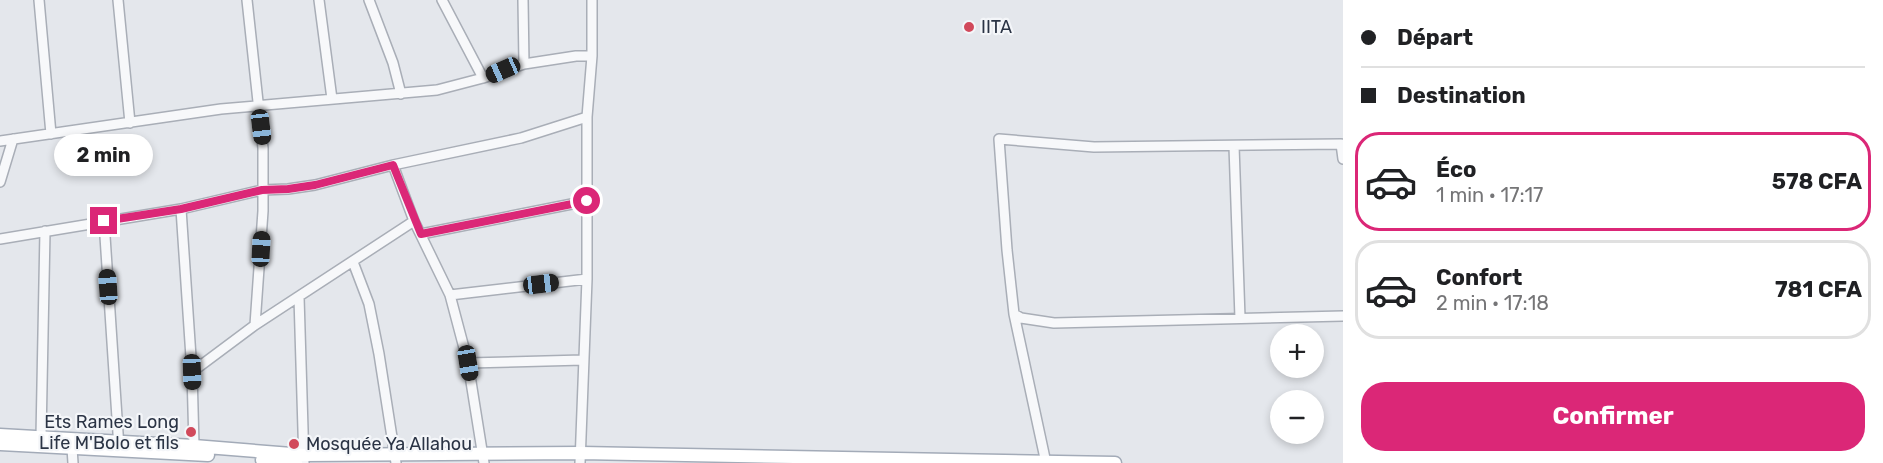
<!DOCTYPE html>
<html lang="fr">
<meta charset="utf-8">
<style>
body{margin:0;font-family:Rubik,sans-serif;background:#f6f6f6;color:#202124;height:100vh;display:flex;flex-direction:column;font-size:22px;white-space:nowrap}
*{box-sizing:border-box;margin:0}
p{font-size:20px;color:#757577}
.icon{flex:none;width:33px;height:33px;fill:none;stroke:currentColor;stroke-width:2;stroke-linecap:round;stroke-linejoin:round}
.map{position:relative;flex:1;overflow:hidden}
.side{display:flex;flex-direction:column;background:#fff;width:540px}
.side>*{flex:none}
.banner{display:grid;align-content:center;height:132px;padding:0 18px;background:#fff}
.buttons{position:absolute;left:1270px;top:324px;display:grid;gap:12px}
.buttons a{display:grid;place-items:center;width:54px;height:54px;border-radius:50%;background:#fff;box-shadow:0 3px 9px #0003;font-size:30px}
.end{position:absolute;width:27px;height:27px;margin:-14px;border:8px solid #db2777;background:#fff;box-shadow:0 0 0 3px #fff}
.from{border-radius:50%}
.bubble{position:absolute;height:42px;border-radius:21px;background:#fff;box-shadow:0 3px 9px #0003;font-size:20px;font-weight:700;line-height:42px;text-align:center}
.car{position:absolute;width:18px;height:36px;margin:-18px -9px;border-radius:8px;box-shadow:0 0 4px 2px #0007;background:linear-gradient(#222 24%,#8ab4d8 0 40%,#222 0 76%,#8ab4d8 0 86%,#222 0)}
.banner b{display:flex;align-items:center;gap:21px;height:57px;font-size:22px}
.banner b+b{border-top:2px solid #e0e0e0}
.banner i{width:15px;height:15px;background:#202124}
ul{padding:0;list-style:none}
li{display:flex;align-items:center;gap:18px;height:99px;margin:0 12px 9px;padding:0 6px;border:3px solid #e0e0e0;border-radius:24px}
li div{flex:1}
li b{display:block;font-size:22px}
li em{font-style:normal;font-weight:700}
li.on{border-color:#db2777}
li>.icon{width:54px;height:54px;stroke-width:1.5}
.action{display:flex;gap:12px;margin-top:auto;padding:12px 18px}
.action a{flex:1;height:69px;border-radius:24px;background:#db2777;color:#fff;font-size:24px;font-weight:700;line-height:69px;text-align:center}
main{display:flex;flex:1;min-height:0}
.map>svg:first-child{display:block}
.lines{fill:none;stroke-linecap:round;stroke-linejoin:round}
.minor-casing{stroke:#a9aeb7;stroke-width:12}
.major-casing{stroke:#a3abb8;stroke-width:15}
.minor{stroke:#f7f8fa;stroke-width:9}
.major{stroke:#fff;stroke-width:12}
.route{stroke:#db2777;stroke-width:8}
.poi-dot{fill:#d1495b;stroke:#f4f6f9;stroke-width:2}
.labels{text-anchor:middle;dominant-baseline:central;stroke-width:4.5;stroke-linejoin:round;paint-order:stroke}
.poi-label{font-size:18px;fill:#2b3445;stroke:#f4f6f9;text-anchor:start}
</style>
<main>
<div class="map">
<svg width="1343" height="463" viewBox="0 0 1343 463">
<rect width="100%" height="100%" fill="#e4e7ec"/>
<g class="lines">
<defs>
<path id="minor" d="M 39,0 L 51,134
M 118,0 L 130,123
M 247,0 L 263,148 L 263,211 L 255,325
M 319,0 L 332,99
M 369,0 L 393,63 L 401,94
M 442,0 L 483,78 L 524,64 L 576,56 L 592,56
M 523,0 L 524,64
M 0,141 L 221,109 L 437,90 L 483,78
M 1234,146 L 1240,318
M 393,165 L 414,221 L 450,295 L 468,363 L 484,463
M 0,182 L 13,139
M 181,209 L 192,372 L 194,446
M 104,221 L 119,448
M 421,234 L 587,201
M 0,239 L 181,209 L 262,190 L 288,189 L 315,185 L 393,165 L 521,138 L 587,117
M 353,262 L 369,304 L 379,354 L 396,463
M 450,295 L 587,279
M 299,297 L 304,463
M 1014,314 L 1021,318 L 1054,323 L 1343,316
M 468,363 L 583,360
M 192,372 L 255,325 L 414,221
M 41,437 L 45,231
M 72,448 L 73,463
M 580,463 L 587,279 L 587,117 L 592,56 L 592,0
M 1046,463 L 1014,314 L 1007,250 L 999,139 L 1094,147 L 1341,144 L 1343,159"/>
<path id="major" d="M 0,435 L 194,446 L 304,455 L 581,453 L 1115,463
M 0,444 L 208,455
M 262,460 L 296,463"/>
</defs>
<!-- minor casing -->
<use href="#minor" class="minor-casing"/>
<!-- major casing -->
<use href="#major" class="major-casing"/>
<!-- minor -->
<use href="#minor" class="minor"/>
<!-- major -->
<use href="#major" class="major"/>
</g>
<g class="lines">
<!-- route -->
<path class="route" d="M 104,221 L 181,209 L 262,190 L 288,189 L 315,185 L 393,165 L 421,234 L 587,201"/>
</g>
<!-- markers -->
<g class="poi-dot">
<circle cx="969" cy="27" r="6"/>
<circle cx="191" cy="432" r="6"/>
<circle cx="294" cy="444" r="6"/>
</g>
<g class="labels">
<!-- poi labels -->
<g class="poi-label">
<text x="981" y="27">IITA</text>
<text x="179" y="422" text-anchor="end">Ets Rames Long<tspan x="179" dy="21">Life M'Bolo et fils</tspan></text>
<text x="306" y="444">Mosquée Ya Allahou</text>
</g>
</g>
</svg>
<div class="buttons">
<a>+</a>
<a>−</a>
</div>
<i class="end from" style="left:587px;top:201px"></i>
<i class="end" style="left:104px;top:221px"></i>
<div class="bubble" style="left:54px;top:134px;width:99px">2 min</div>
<i class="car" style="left:503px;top:70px;rotate:246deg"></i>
<i class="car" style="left:261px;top:127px;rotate:173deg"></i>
<i class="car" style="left:261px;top:249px;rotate:3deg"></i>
<i class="car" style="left:541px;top:284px;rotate:83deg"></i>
<i class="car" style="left:108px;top:287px;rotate:356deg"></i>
<i class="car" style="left:468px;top:363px;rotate:171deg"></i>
<i class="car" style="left:192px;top:372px;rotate:178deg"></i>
</div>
<section class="side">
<div class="banner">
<b><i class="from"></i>Départ</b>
<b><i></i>Destination</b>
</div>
<ul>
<li class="on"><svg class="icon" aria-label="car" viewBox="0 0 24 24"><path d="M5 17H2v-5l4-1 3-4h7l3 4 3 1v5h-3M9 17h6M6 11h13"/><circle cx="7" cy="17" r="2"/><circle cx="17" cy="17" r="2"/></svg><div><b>Éco</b><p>1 min · 17:17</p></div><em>578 CFA</em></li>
<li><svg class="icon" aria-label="car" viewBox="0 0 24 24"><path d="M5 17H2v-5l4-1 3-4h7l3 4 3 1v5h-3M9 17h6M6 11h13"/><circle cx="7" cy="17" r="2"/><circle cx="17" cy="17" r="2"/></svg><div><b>Confort</b><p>2 min · 17:18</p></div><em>781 CFA</em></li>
</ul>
<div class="action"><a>Confirmer</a></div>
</section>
</main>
